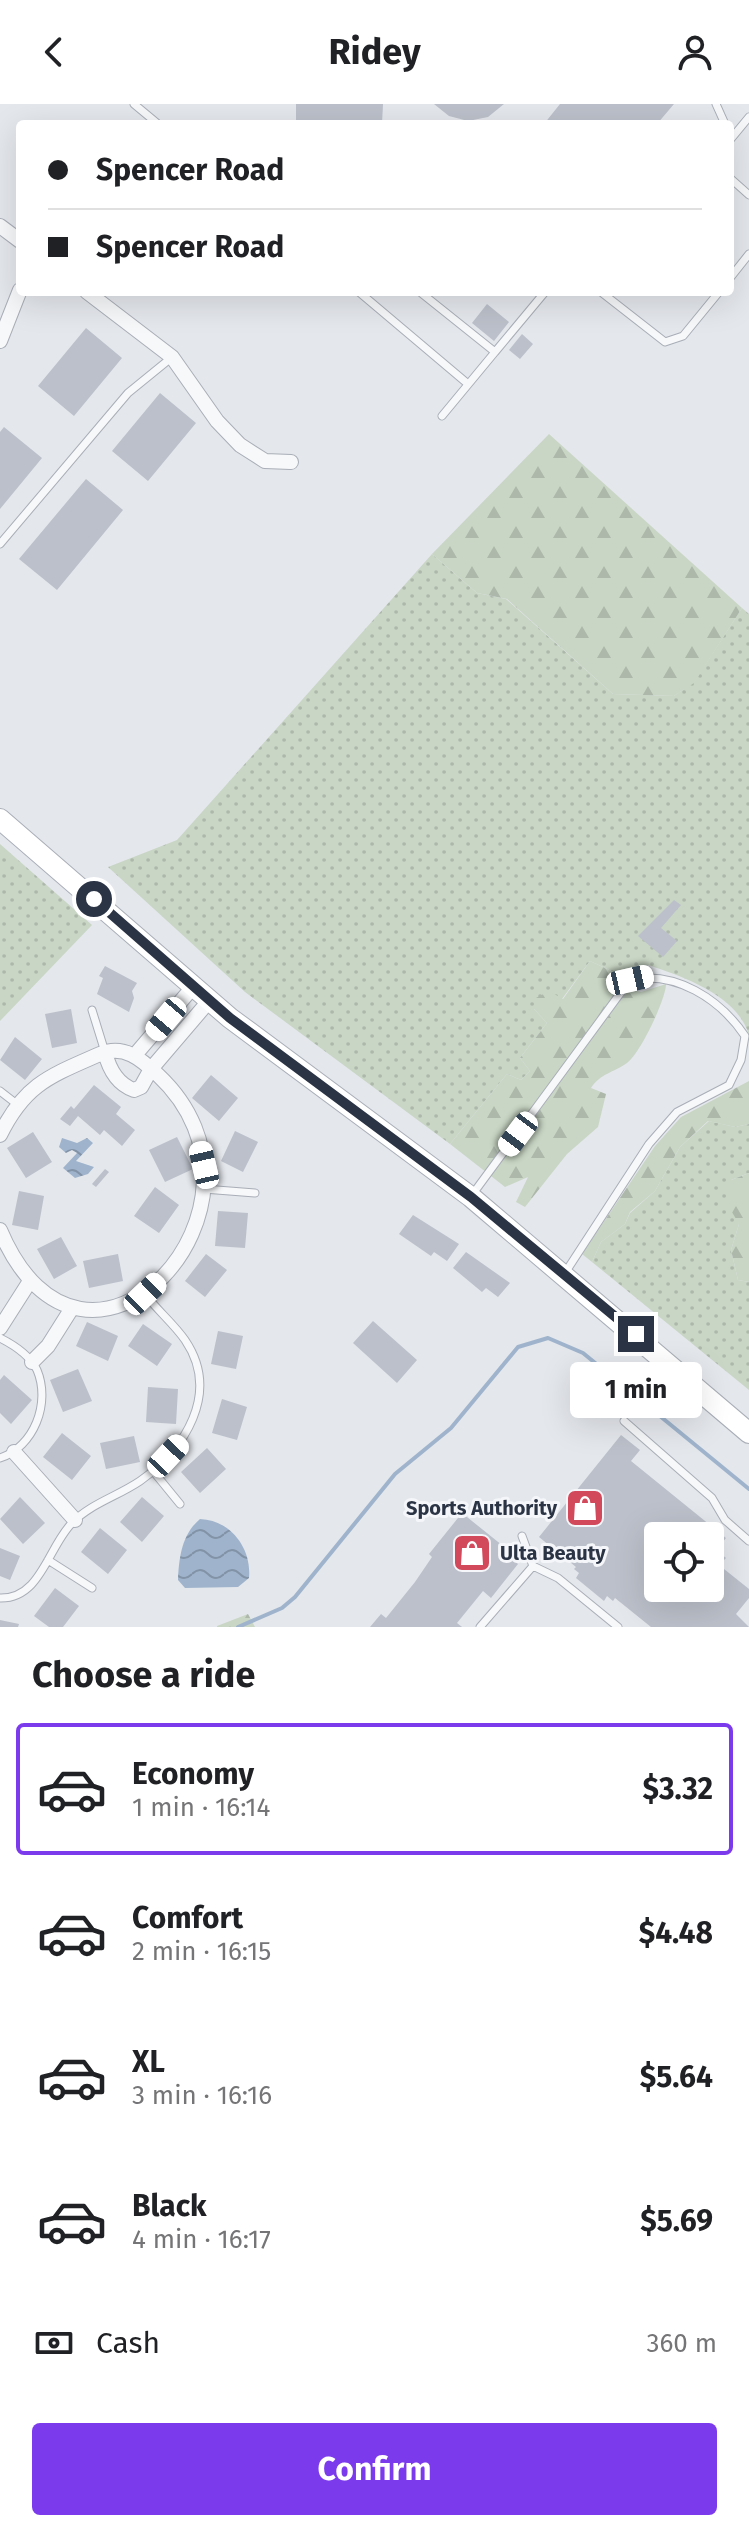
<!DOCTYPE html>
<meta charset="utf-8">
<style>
body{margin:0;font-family:"Fira Sans",sans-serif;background:#f2f2f2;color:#202124;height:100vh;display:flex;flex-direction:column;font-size:30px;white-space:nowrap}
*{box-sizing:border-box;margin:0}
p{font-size:26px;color:#757577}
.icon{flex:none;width:44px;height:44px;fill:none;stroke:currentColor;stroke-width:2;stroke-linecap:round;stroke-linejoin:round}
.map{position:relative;height:1523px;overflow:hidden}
.sheet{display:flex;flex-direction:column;background:#fff;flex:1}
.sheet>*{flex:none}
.top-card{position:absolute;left:16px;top:16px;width:718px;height:176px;border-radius:8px;box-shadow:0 8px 32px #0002;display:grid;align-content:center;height:176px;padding:0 32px;background:#fff}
.fabs{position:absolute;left:644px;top:1418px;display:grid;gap:16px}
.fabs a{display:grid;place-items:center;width:80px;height:80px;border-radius:8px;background:#fff;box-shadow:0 8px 32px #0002;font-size:40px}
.end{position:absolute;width:36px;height:36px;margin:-18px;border:10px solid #2b3445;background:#fff;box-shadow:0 0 0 4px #fff}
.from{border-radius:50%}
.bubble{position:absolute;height:56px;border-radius:8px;background:#fff;box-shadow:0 8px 32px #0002;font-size:26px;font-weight:700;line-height:56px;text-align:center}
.car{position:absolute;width:24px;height:48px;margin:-24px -12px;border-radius:10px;box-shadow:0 0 6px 2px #0007;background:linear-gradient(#fff 24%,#345 0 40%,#fff 0 76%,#345 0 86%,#fff 0)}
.top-card b{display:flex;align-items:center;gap:28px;height:76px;font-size:30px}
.top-card b+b{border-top:2px solid #e0e0e0}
.top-card i{width:20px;height:20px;background:#202124}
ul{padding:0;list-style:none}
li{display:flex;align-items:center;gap:24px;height:132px;margin:0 16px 12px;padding:0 16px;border:4px solid transparent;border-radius:8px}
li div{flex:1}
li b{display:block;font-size:30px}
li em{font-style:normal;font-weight:700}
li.selected{border-color:#7c3aed}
li>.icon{width:72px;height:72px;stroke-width:1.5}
h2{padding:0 32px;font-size:36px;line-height:96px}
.pay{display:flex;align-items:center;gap:20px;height:88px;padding:0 32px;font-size:30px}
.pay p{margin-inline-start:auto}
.primary-button{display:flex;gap:16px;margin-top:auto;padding:16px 32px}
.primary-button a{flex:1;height:92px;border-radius:8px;background:#7c3aed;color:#fff;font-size:32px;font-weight:700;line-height:92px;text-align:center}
header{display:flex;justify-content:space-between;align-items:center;height:104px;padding:0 32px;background:#fff;font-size:36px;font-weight:700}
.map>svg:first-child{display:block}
.grass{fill:url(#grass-dots)}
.forest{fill:url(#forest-firs)}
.water{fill:url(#water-waves)}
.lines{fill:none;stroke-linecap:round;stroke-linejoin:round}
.stream{stroke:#9fb4cc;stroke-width:4}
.building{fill:#bbc0ca;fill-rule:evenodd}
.lane-casing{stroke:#a9aeb7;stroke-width:9}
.street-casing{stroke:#a9aeb7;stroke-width:16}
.secondary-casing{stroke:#a9aeb7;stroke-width:22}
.lane{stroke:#f7f8fa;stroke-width:7}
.street{stroke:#f7f8fa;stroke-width:14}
.secondary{stroke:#fff;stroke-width:20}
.route{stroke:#2b3445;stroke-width:10}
.labels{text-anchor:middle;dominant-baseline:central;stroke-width:6;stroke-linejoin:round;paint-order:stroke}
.poi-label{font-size:20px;font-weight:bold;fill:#2b3445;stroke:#f4f6f9;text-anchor:end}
</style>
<header><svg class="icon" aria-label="back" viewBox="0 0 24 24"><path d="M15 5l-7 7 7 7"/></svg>Ridey<svg class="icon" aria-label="person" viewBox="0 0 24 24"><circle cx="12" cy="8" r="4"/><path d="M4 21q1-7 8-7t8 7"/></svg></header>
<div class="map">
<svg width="749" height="1523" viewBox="0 0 749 1523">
<defs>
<pattern id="grass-dots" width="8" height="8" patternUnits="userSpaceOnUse" patternTransform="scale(2)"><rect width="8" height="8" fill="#c9d6c5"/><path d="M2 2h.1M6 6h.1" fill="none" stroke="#adb8ab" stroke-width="1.8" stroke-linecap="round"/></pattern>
<pattern id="forest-firs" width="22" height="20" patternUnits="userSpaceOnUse" patternTransform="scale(2)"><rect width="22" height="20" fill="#c9d6c5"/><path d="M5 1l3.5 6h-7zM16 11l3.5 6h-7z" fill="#adb8ab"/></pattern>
<pattern id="water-waves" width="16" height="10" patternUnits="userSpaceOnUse" patternTransform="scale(2)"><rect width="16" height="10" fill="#9fb4cc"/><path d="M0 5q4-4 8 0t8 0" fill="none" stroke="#8293a7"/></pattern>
</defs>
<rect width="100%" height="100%" fill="#e4e7ec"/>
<!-- grass -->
<path class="grass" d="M 432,450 L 477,489 L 506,495 L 613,590 L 674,592 L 694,578 L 742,504 L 749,510 L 749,931 C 737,891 684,873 648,861 L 622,872 L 590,857 L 562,895 L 534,905 L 547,919 L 520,954 L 530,967 L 521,976 L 507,970 L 450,1040 L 245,888 L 108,763 L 177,736 Z
M 0,740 L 92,821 L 0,917 Z
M 709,1017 L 735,1023 L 749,1020 L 749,1069 L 731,1076 L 739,1120 L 731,1146 L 738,1176 L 749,1178 L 749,1286 L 592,1158 L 601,1138 L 625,1120 L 630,1109 L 655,1087 L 680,1043 Z"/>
<!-- forest -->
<path class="forest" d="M 549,330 L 742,504 L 694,579 L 674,592 L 613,590 L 507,495 L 477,489 L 432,450 Z
M 590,857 L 622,872 L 614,882 L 641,888 L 666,880 C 666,895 640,950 627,959 C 613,969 601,969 591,984 L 606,990 L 598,1023 L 567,1050 L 525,1103 L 516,1098 L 528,1073 L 505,1083 L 450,1040 L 507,970 L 521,976 L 530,967 L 520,954 L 547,919 L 534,905 L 534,895 L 549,887 L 563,895 Z
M 749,977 L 749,1020 L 735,1023 L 708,1017 L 680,1043 L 655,1087 L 630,1108 L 625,1120 L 601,1138 L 592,1158 L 582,1150 L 655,1042 L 681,1013 Z
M 749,1069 L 749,1178 L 738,1176 L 731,1146 L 739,1120 L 726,1098 L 731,1076 Z
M 248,1510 L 255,1523 L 217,1523 L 217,1522 Z"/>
<!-- water -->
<path class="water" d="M 62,1034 L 77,1039 L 87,1034 L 93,1039 L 76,1057 L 94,1063 L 88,1070 L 75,1074 L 63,1064 L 77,1049 L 72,1046 L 66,1049 L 59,1043 Z
M 200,1415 C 231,1416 252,1445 249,1474 L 238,1483 L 185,1484 L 178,1476 C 179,1453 182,1430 200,1415 Z"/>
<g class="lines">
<!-- stream -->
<path class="stream" d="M 238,1523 L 282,1504 L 295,1493 L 395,1370 L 451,1324 L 518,1243 L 548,1234 L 583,1249 L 749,1385"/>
</g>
<!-- building -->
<path class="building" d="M 296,0 L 383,0 L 382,20 L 296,20 Z
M 434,0 L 504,0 L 488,13 L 468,17 L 449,12 Z
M 560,0 L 674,0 L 657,20 L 544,20 Z
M 487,200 L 509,218 L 494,237 L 472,219 Z
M 86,224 L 122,254 L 74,312 L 38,282 Z
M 522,230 L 533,240 L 520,255 L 509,246 Z
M 160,289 L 196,319 L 148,377 L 112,347 Z
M 4,323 L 42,354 L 0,405 L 0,328 Z
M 86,375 L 123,406 L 57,486 L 19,455 Z
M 674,796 L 681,801 L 661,824 L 677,837 L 663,853 L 638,832 Z
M 105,862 L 137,879 L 132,887 L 134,894 L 129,908 L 97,890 L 103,874 L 99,872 Z
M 71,905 L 77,939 L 52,944 L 45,910 Z
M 15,933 L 42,955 L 25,976 L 0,956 Z
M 211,971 L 238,994 L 219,1017 L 192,994 Z
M 94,981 L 121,1003 L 116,1010 L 135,1026 L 122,1042 L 104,1026 L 100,1031 L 78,1012 L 70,1022 L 60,1015 L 71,1002 L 74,1005 Z
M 235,1027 L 258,1038 L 243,1068 L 221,1057 Z
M 33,1028 L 52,1058 L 26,1074 L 7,1044 Z
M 177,1033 L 193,1065 L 165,1078 L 149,1046 Z
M 105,1065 L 109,1068 L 96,1083 L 92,1080 Z
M 155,1083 L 179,1101 L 159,1129 L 134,1112 Z
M 19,1087 L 44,1092 L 38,1126 L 12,1121 Z
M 218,1107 L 248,1109 L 245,1144 L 215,1142 Z
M 413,1111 L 459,1140 L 447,1157 L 434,1148 L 431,1152 L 399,1130 Z
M 61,1133 L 77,1162 L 54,1175 L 37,1145 Z
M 466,1148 L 510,1179 L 498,1193 L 486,1184 L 482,1188 L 453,1164 Z
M 118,1150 L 123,1177 L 89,1184 L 83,1157 Z
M 206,1150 L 227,1166 L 205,1193 L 185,1177 Z
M 373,1217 L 417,1256 L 397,1279 L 353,1239 Z
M 87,1218 L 118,1232 L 108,1257 L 76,1242 Z
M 143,1220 L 172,1240 L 157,1262 L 128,1242 Z
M 218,1227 L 243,1232 L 236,1265 L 211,1260 Z
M 78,1265 L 92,1297 L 63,1308 L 50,1276 Z
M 4,1271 L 32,1296 L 11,1320 L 0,1309 L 0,1276 Z
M 148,1283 L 178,1285 L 176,1320 L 146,1318 Z
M 222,1295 L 247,1303 L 237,1336 L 212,1329 Z
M 62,1329 L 91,1352 L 72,1376 L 43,1353 Z
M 621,1331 L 640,1346 L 631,1357 L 726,1434 L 716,1446 L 726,1454 L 719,1461 L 749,1485 L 749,1494 L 736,1510 L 749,1523 L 651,1523 L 615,1494 L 613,1497 L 607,1492 L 604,1497 L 576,1474 L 579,1469 L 574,1465 L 576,1463 L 539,1433 ZM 658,1432 L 710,1432 L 710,1484 L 658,1484 Z
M 134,1332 L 140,1358 L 106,1365 L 100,1339 Z
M 207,1344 L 226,1365 L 200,1389 L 181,1368 Z
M 20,1393 L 45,1419 L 23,1440 L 0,1415 Z
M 142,1393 L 164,1412 L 142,1438 L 120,1418 Z
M 462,1409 L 513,1450 L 510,1453 L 518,1460 L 491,1494 L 483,1487 L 457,1519 L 462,1523 L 370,1523 L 381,1510 L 386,1514 L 415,1478 L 432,1453 L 429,1450 Z
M 100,1424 L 127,1446 L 108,1470 L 81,1448 Z
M 0,1444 L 20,1452 L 10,1476 L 0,1472 Z
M 55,1484 L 79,1502 L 63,1523 L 49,1523 L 34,1512 Z
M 0,1516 L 19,1520 L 18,1523 L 0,1523 Z"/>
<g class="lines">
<defs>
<path id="lane" d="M 134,0 L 158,20
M 716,0 L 725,20
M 730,36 L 749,13
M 730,74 L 749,91
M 730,174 L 749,150
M 359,188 L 468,280
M 420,188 L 495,248 L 545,188
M 601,188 L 665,238 L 683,232 L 719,188
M 442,312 L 495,248
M 0,440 L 128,289 L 171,254
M 92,906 L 105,948
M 0,987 L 18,1001
M 204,1085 L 255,1089
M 472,1091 L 630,876 C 675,866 720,895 745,932 L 741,956 L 729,981 L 677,1008 L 649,1040 L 565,1169
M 0,1234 C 14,1241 30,1252 37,1266 C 51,1299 34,1343 0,1354
M 624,1317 L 712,1394 L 725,1416 L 749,1437
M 153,1367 L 180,1400
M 522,1432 L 533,1462
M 48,1456 L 92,1484
M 0,1494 C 41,1495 48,1443 72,1419 C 90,1400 118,1392 140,1377 C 185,1345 221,1289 185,1236 C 174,1220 157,1206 145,1190
M 480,1523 L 533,1462 L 558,1474 L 618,1523"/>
<path id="street" d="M 0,122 L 20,137
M 87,188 L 172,253 L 217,317 L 240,341 L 265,357 L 291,358
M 0,237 L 20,186
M 105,948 C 109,965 117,980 134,986 L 141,983 L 151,965 L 209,897
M 135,951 L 193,883
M 0,1031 C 25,980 50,972 100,950 C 124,940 141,955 158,971 C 297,1101 85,1327 0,1126
M 0,1224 L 30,1177
M 32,1258 L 48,1242 L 72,1204
M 14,1348 L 75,1416"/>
<path id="secondary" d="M 0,715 L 230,914 L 471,1093 L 749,1329"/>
</defs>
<!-- lane casing -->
<use href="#lane" class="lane-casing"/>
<!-- street casing -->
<use href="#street" class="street-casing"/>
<!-- secondary casing -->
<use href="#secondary" class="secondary-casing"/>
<!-- lane -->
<use href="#lane" class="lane"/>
<!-- street -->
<use href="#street" class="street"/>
<!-- secondary -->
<use href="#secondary" class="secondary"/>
</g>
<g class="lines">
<!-- route -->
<path class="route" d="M 94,795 L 230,914 L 471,1093 L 636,1230"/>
</g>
<!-- icons -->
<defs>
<symbol id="shop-square" viewBox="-11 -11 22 22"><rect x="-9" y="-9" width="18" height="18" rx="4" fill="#d1495b" stroke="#f4f6f9"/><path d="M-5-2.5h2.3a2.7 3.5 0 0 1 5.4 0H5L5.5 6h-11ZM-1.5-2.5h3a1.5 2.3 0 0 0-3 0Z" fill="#fff"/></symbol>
</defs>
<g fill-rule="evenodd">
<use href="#shop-square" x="563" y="1382" width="44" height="44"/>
<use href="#shop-square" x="450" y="1427" width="44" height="44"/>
</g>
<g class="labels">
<!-- poi labels -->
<g class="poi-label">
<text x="557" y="1404">Sports Authority</text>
<text x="500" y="1449" text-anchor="start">Ulta Beauty</text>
</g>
</g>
</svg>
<div class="fabs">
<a><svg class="icon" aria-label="locate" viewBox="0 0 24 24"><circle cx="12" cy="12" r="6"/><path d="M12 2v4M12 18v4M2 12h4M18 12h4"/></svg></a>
</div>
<i class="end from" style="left:94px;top:795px"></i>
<i class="end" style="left:636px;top:1230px"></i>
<div class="bubble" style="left:570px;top:1258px;width:132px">1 min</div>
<i class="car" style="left:630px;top:876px;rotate:77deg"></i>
<i class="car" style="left:166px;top:915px;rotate:220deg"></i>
<i class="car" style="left:518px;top:1030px;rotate:217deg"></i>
<i class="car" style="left:204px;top:1061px;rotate:347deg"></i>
<i class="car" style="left:145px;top:1190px;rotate:46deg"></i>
<i class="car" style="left:168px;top:1352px;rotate:43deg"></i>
<div class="top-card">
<b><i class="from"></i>Spencer Road</b>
<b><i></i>Spencer Road</b>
</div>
</div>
<section class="sheet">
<h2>Choose a ride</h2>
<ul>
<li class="selected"><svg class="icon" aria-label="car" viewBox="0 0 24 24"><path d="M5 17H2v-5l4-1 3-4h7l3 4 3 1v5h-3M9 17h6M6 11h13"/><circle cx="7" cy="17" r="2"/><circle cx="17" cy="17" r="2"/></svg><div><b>Economy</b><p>1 min · 16:14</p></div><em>$3.32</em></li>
<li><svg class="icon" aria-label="car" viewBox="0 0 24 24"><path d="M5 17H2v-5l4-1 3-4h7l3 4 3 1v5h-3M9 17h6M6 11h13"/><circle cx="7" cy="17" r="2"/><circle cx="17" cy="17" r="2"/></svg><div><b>Comfort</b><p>2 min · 16:15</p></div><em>$4.48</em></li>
<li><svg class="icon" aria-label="car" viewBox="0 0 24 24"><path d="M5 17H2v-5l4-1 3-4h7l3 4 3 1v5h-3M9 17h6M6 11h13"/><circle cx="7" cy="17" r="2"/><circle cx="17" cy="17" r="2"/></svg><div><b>XL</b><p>3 min · 16:16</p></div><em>$5.64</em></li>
<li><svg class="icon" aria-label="car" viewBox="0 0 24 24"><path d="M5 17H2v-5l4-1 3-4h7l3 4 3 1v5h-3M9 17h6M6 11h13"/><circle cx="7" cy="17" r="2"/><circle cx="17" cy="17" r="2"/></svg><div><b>Black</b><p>4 min · 16:17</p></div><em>$5.69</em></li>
</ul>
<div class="pay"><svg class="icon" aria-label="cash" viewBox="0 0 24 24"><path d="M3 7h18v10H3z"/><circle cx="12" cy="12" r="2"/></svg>Cash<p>360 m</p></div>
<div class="primary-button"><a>Confirm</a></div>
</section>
